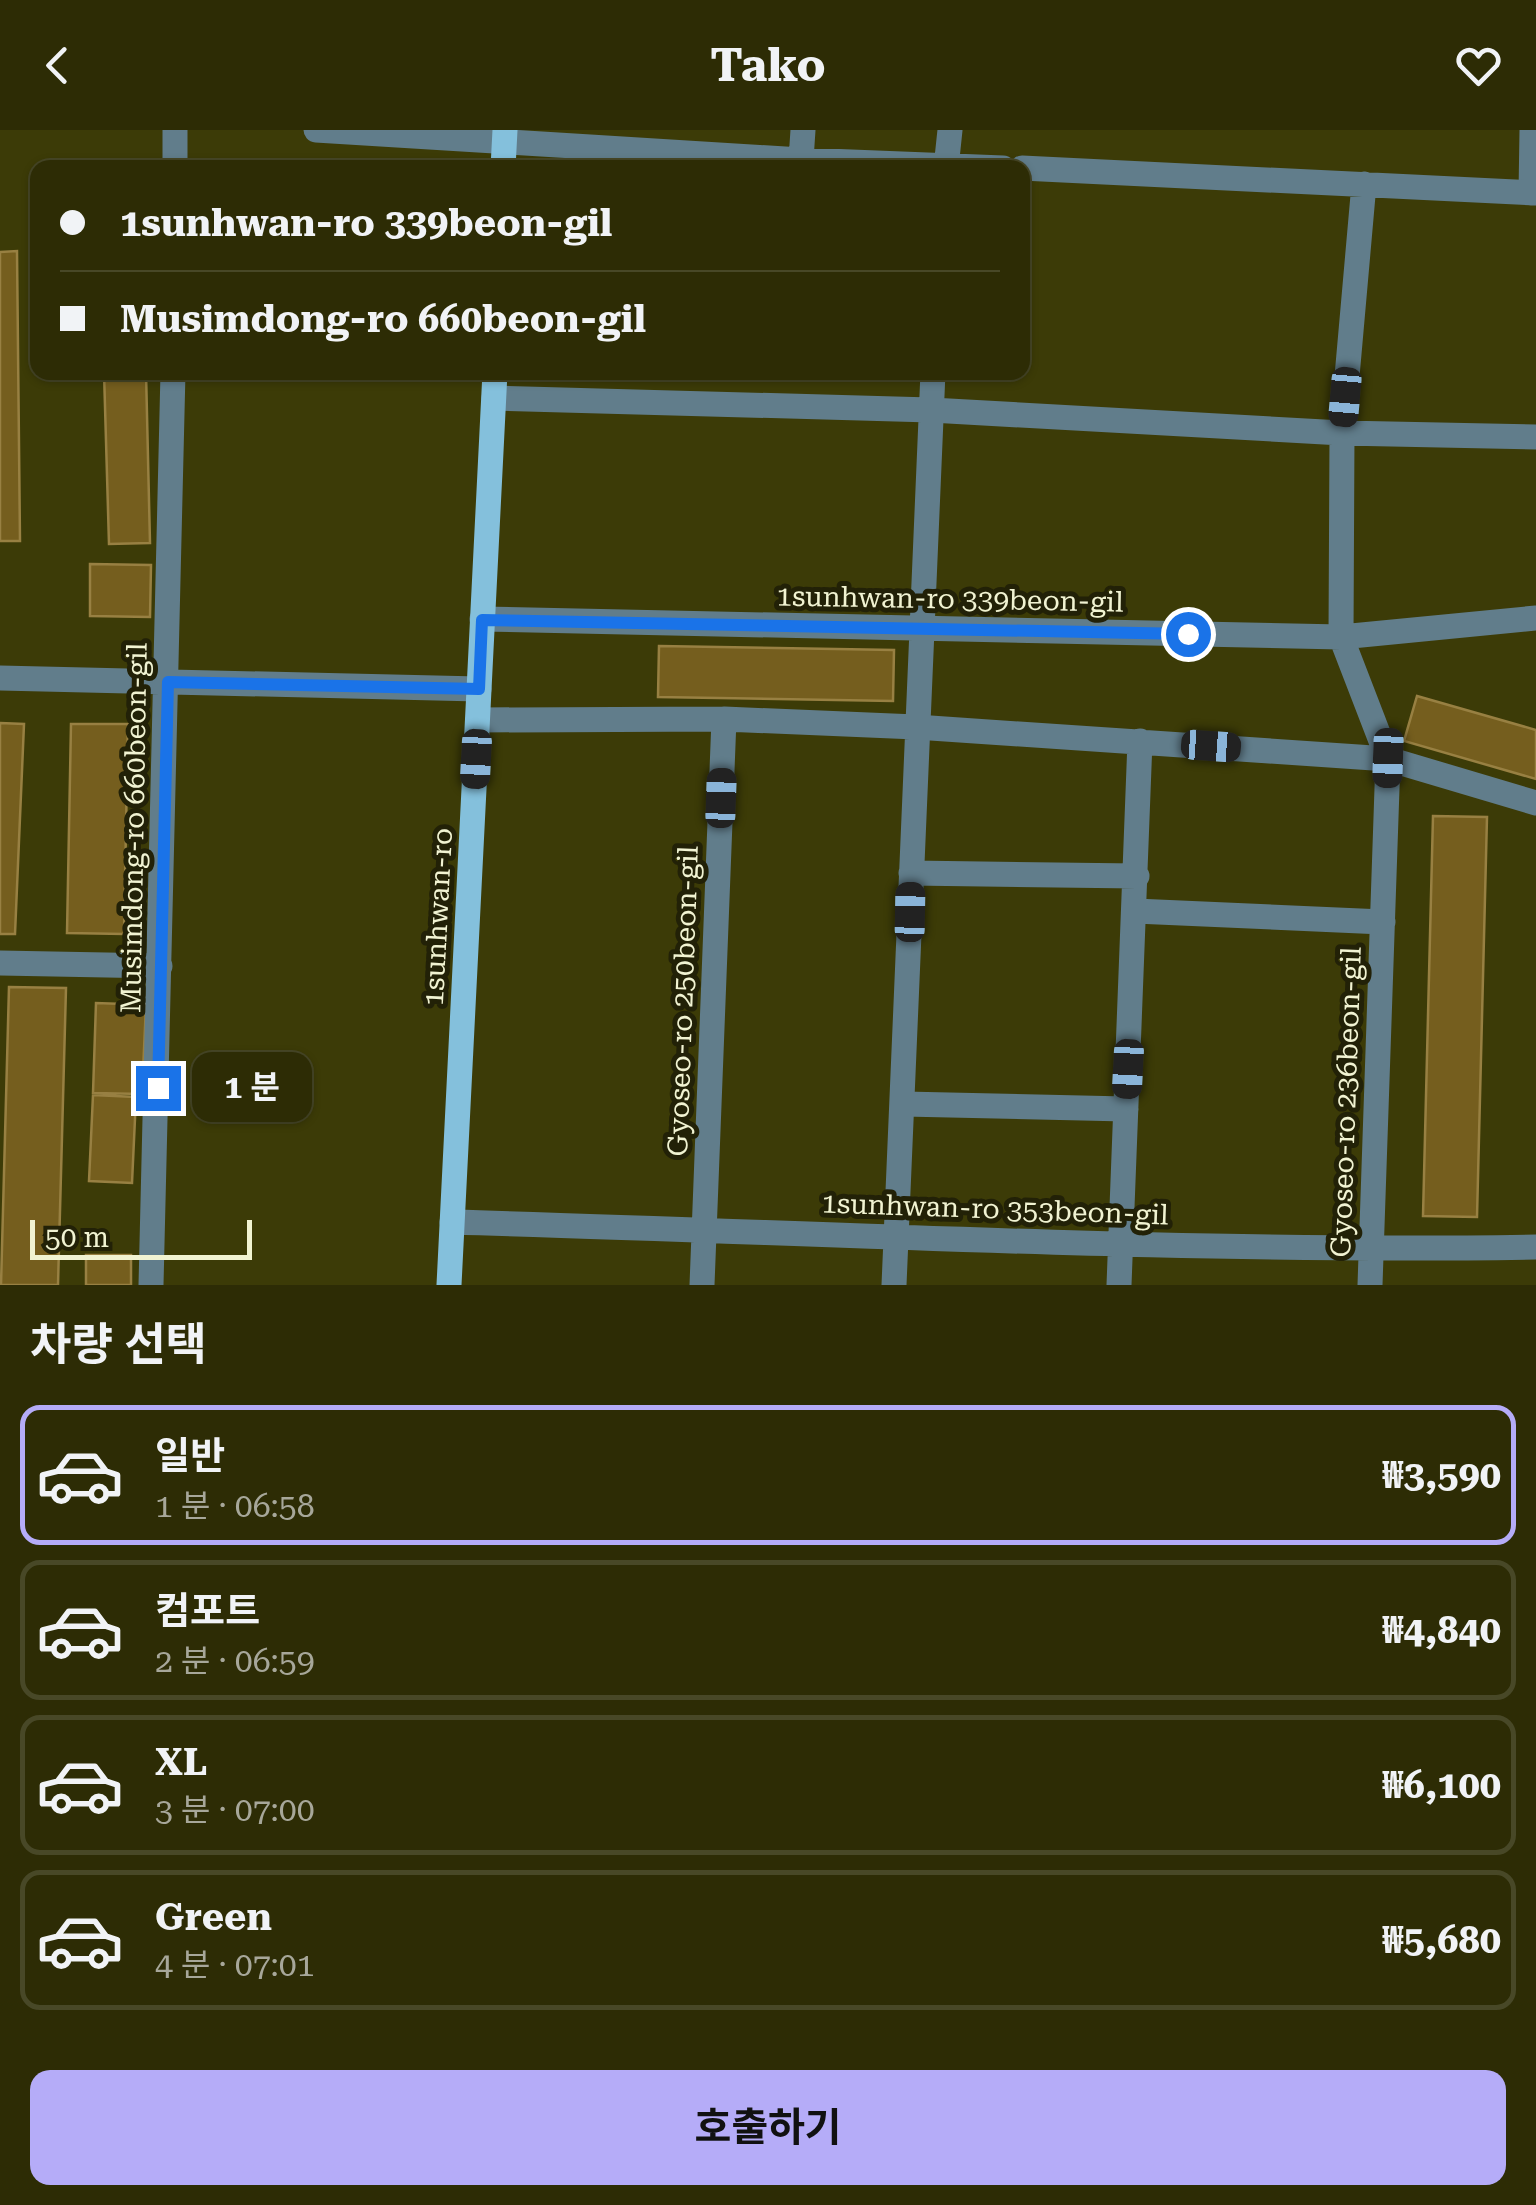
<!DOCTYPE html>
<html lang="ko">
<meta charset="utf-8">
<style>
body{margin:0;font-family:"Roboto Serif","Noto Sans KR",serif;background:#393813;color:#f1f3f6;height:100vh;display:flex;flex-direction:column;font-size:38px;white-space:nowrap}
*{box-sizing:border-box;margin:0}
p{font-size:32px;color:#a7a79a}
.icon{flex:none;width:55px;height:55px;fill:none;stroke:currentColor;stroke-width:2;stroke-linecap:round;stroke-linejoin:round}
.map{position:relative;height:1155px;overflow:hidden}
.panel{display:flex;flex-direction:column;background:#2d2c05;flex:1}
.panel>*{flex:none}
.top-card{position:absolute;left:30px;top:30px;width:1000px;height:220px;border-radius:20px;box-shadow:0 2px 8px #0004,0 0 0 2px #484827;display:grid;align-content:center;height:220px;padding:0 30px;background:#2d2c05}
.scale{position:absolute;left:30px;bottom:25px;width:222px;box-sizing:border-box;padding-left:10px;border:5px solid #f1f3d2;border-top:0;font-size:28px;line-height:35px;white-space:nowrap;color:#f1f3d2;-webkit-text-stroke:8px #222107;paint-order:stroke}
.end{position:absolute;width:45px;height:45px;margin:-22px;border:12px solid #1a73e8;background:#fff;box-shadow:0 0 0 5px #fff}
.from{border-radius:50%}
.bubble{position:absolute;height:70px;border-radius:20px;background:#2d2c05;box-shadow:0 2px 8px #0004,0 0 0 2px #484827;font-size:32px;font-weight:700;line-height:70px;text-align:center}
.car{position:absolute;width:30px;height:60px;margin:-30px -15px;border-radius:12px;box-shadow:0 0 8px 2px #0007;background:linear-gradient(#222 24%,#8ab4d8 0 40%,#222 0 76%,#8ab4d8 0 86%,#222 0)}
.top-card b{display:flex;align-items:center;gap:35px;height:95px;font-size:38px}
.top-card b+b{border-top:2px solid #484827}
.top-card i{width:25px;height:25px;background:#f1f3f6}
ul{padding:0;list-style:none}
li{display:flex;align-items:center;gap:30px;height:140px;margin:0 20px 15px;padding:0 10px;border:5px solid #484827;border-radius:20px}
li div{flex:1}
li b{display:block;font-size:38px}
li em{font-style:normal;font-weight:700}
li.current{border-color:#b5acf8}
li>.icon{width:90px;height:90px;stroke-width:1.5}
h2{padding:0 30px;font-size:45px;line-height:120px}
.primary-button{display:flex;gap:20px;margin-top:auto;padding:20px 30px}
.primary-button a{flex:1;height:115px;border-radius:20px;background:#b5acf8;color:#111;font-size:40px;font-weight:700;line-height:115px;text-align:center}
header{display:flex;justify-content:space-between;align-items:center;height:130px;padding:0 30px;background:#2d2c05;font-size:45px;font-weight:700}
.map>svg:first-child{display:block}
.building{fill:#755e1e;stroke:#988042;stroke-width:2.5}
.lines{fill:none;stroke-linecap:round;stroke-linejoin:round}
.minor{stroke:#617d8b;stroke-width:25}
.major{stroke:#84c0dc;stroke-width:25}
.route{stroke:#1a73e8;stroke-width:12}
.labels{text-anchor:middle;dominant-baseline:central;stroke-width:10;stroke-linejoin:round;paint-order:stroke}
.street-label{font-size:28px;fill:#f1f3d2;stroke:#222107}
</style>
<header><svg class="icon" aria-label="back" viewBox="0 0 24 24"><path d="M15 5l-7 7 7 7"/></svg>Tako<svg class="icon" aria-label="heart" viewBox="0 0 24 24"><path d="M12 20l-8-8c-3-5 5-10 8-4 3-6 11-1 8 4z"/></svg></header>
<div class="map">
<svg width="1536" height="1155" viewBox="0 0 1536 1155">
<rect width="100%" height="100%" fill="#3c3b07"/>
<!-- building -->
<path class="building" d="M 17,121 L 20,411 L 0,411 L 0,122 Z
M 104,242 L 146,242 L 150,413 L 109,414 Z
M 90,434 L 151,435 L 150,487 L 90,486 Z
M 659,516 L 894,520 L 893,571 L 658,567 Z
M 1417,566 L 1536,600 L 1536,649 L 1404,611 Z
M 0,593 L 24,594 L 15,804 L 0,804 Z
M 71,594 L 128,594 L 124,804 L 67,803 Z
M 1433,686 L 1487,687 L 1477,1087 L 1423,1086 Z
M 125,854 L 146,875 L 142,964 L 93,963 L 96,873 L 124,874 Z
M 9,857 L 66,858 L 58,1155 L 1,1155 Z
M 93,965 L 136,967 L 132,1053 L 89,1051 Z
M 86,1125 L 131,1125 L 131,1155 L 86,1155 Z"/>
<g class="lines">
<!-- minor -->
<path class="minor" d="M 316,0 L 801,30 L 1003,38
M 801,30 L 803,0
M 175,38 L 175,0
M 946,38 L 950,0
M 1022,38 L 1536,63
M 1364,54 L 1342,303 L 1341,507 L 1388,629 L 1370,1155
M 1531,63 L 1532,0
M 494,268 L 931,280 L 1342,303 L 1536,307
M 482,489 L 1341,507 L 1536,488
M 0,548 L 479,559
M 478,590 L 724,589 L 916,597 L 1388,629 L 1536,673
M 911,743 L 1137,746
M 1135,781 L 1383,792
M 0,833 L 160,836
M 904,974 L 1126,979
M 452,1092 C 813,1102 1175,1123 1536,1117
M 151,1155 L 173,242
M 702,1155 L 724,589
M 894,1155 L 933,242
M 1119,1155 L 1140,611"/>
<!-- major -->
<path class="major" d="M 503,38 L 505,0
M 449,1155 L 495,242"/>
</g>
<g class="lines">
<!-- route -->
<path class="route" d="M 158,958 L 168,552 L 479,559 L 482,490 L 1188,504"/>
</g>
<g class="labels">
<!-- street labels -->
<g class="street-label">
<text transform="translate(950 469) rotate(1)">1sunhwan-ro 339beon-gil</text>
<text transform="translate(134 698) rotate(-89)">Musimdong-ro 660beon-gil</text>
<text transform="translate(438 787) rotate(-87)">1sunhwan-ro</text>
<text transform="translate(683 871) rotate(-88)">Gyoseo-ro 250beon-gil</text>
<text transform="translate(1346 972) rotate(-88)">Gyoseo-ro 236beon-gil</text>
<text transform="translate(995 1079) rotate(2)">1sunhwan-ro 353beon-gil</text>
</g>
</g>
</svg>
<div class="scale">50 m</div>
<i class="end from" style="left:1188px;top:504px"></i>
<i class="end" style="left:158px;top:958px"></i>
<div class="bubble" style="left:192px;top:922px;width:120px">1 분</div>
<i class="car" style="left:1345px;top:267px;rotate:185deg"></i>
<i class="car" style="left:1211px;top:616px;rotate:94deg"></i>
<i class="car" style="left:1388px;top:628px;rotate:182deg"></i>
<i class="car" style="left:476px;top:629px;rotate:183deg"></i>
<i class="car" style="left:721px;top:668px;rotate:2deg"></i>
<i class="car" style="left:910px;top:782px;rotate:1deg"></i>
<i class="car" style="left:1128px;top:939px;rotate:183deg"></i>
<div class="top-card">
<b><i class="from"></i>1sunhwan-ro 339beon-gil</b>
<b><i></i>Musimdong-ro 660beon-gil</b>
</div>
</div>
<section class="panel">
<h2>차량 선택</h2>
<ul>
<li class="current"><svg class="icon" aria-label="car" viewBox="0 0 24 24"><path d="M5 17H2v-5l4-1 3-4h7l3 4 3 1v5h-3M9 17h6M6 11h13"/><circle cx="7" cy="17" r="2"/><circle cx="17" cy="17" r="2"/></svg><div><b>일반</b><p>1 분 · 06:58</p></div><em>₩3,590</em></li>
<li><svg class="icon" aria-label="car" viewBox="0 0 24 24"><path d="M5 17H2v-5l4-1 3-4h7l3 4 3 1v5h-3M9 17h6M6 11h13"/><circle cx="7" cy="17" r="2"/><circle cx="17" cy="17" r="2"/></svg><div><b>컴포트</b><p>2 분 · 06:59</p></div><em>₩4,840</em></li>
<li><svg class="icon" aria-label="car" viewBox="0 0 24 24"><path d="M5 17H2v-5l4-1 3-4h7l3 4 3 1v5h-3M9 17h6M6 11h13"/><circle cx="7" cy="17" r="2"/><circle cx="17" cy="17" r="2"/></svg><div><b>XL</b><p>3 분 · 07:00</p></div><em>₩6,100</em></li>
<li><svg class="icon" aria-label="car" viewBox="0 0 24 24"><path d="M5 17H2v-5l4-1 3-4h7l3 4 3 1v5h-3M9 17h6M6 11h13"/><circle cx="7" cy="17" r="2"/><circle cx="17" cy="17" r="2"/></svg><div><b>Green</b><p>4 분 · 07:01</p></div><em>₩5,680</em></li>
</ul>
<div class="primary-button"><a>호출하기</a></div>
</section>
